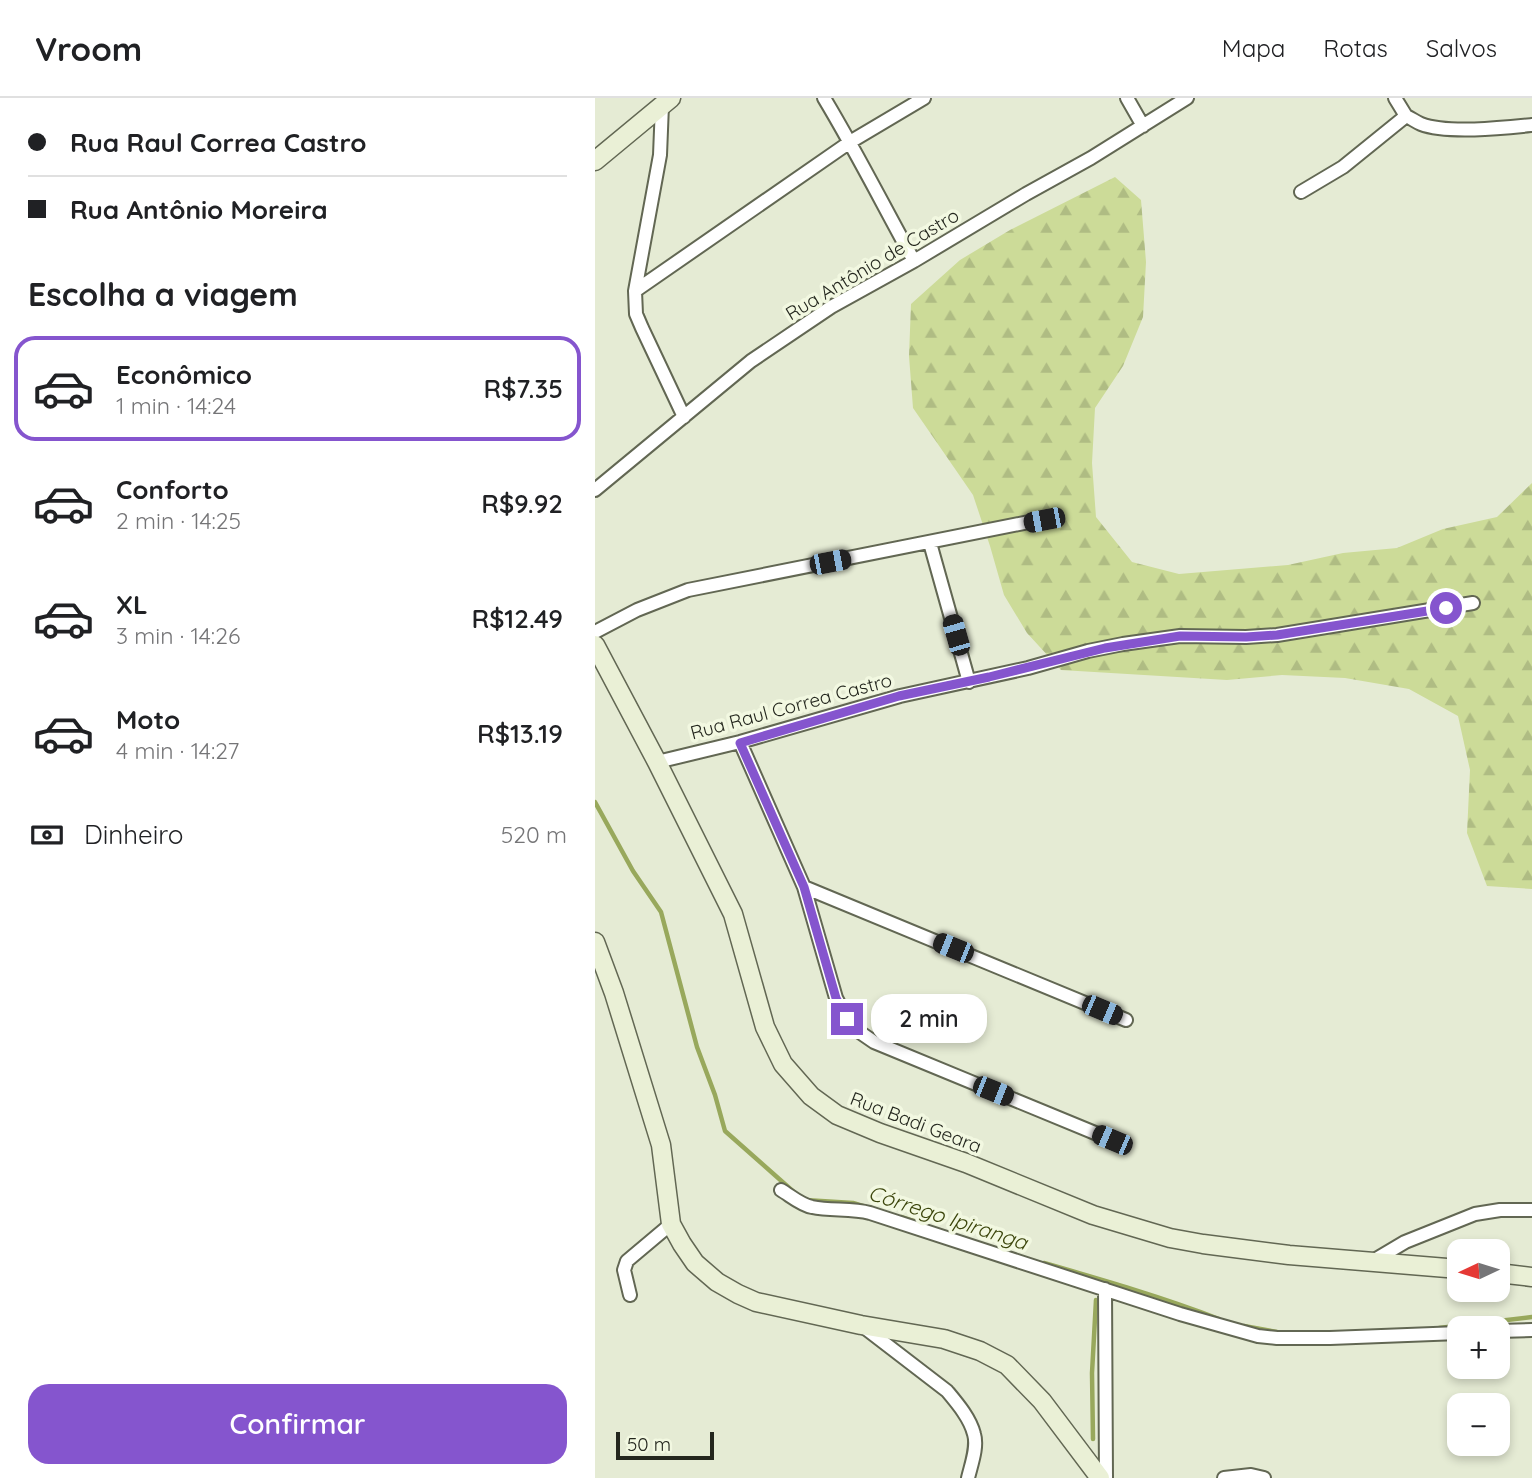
<!DOCTYPE html>
<html lang="pt">
<meta charset="utf-8">
<style>
body{margin:0;font-family:Quicksand,sans-serif;background:#f2f2f2;color:#202124;height:100vh;display:flex;flex-direction:column;font-size:26px;white-space:nowrap}
*{box-sizing:border-box;margin:0}
p{font-size:23px;color:#757577}
.icon{flex:none;width:38px;height:38px;fill:none;stroke:currentColor;stroke-width:2;stroke-linecap:round;stroke-linejoin:round}
.map{position:relative;flex:1;overflow:hidden}
.side{display:flex;flex-direction:column;background:#fff;width:595px}
.side>*{flex:none}
.banner{display:grid;align-content:center;height:154px;padding:0 28px;background:#fff}
.needle{width:46px;rotate:266deg}
.buttons{position:absolute;left:852px;top:1141px;display:grid;gap:14px}
.buttons a{display:grid;place-items:center;width:63px;height:63px;border-radius:14px;background:#fff;box-shadow:0 4px 10px #0003;font-size:35px}
.scale{position:absolute;left:21px;bottom:18px;width:98px;box-sizing:border-box;padding-left:7px;border:4px solid #24271e;border-top:0;font-size:19px;line-height:24px;white-space:nowrap;color:#24271e;-webkit-text-stroke:5px #f2f8e1;paint-order:stroke}
.end{position:absolute;width:32px;height:32px;margin:-16px;border:9px solid #8555ce;background:#fff;box-shadow:0 0 0 4px #fff}
.from{border-radius:50%}
.bubble{position:absolute;height:49px;border-radius:21px;background:#fff;box-shadow:0 4px 10px #0003;font-size:23px;font-weight:600;line-height:49px;text-align:center}
.car{position:absolute;width:21px;height:42px;margin:-21px -10px;border-radius:9px;box-shadow:0 0 5px 2px #0007;background:linear-gradient(#222 24%,#8ab4d8 0 40%,#222 0 76%,#8ab4d8 0 86%,#222 0)}
.banner b{display:flex;align-items:center;gap:24px;height:66px;font-size:26px}
.banner b+b{border-top:2px solid #e0e0e0}
.banner i{width:18px;height:18px;background:#202124}
ul{padding:0;list-style:none}
li{display:flex;align-items:center;gap:21px;height:105px;margin:0 14px 10px;padding:0 14px;border:4px solid transparent;border-radius:21px}
li div{flex:1}
li b{display:block;font-size:26px}
li em{font-style:normal;font-weight:600}
li.selected{border-color:#8555ce}
li>.icon{width:63px;height:63px;stroke-width:1.5}
h2{padding:0 28px;font-size:32px;line-height:84px}
.pay{display:flex;align-items:center;gap:18px;height:77px;padding:0 28px;font-size:26px}
.pay p{margin-inline-start:auto}
.primary-button{display:flex;gap:14px;margin-top:auto;padding:14px 28px}
.primary-button a{flex:1;height:80px;border-radius:21px;background:#8555ce;color:#fff;font-size:28px;font-weight:600;line-height:80px;text-align:center}
header{display:flex;align-items:center;gap:42px;box-sizing:border-box;height:98px;padding:0 35px;background:#fff;border-bottom:2px solid #e0e0e0}
header strong{font-size:33px}
nav{display:flex;gap:38px;margin-inline-start:auto;font-size:24px}
main{display:flex;flex:1;min-height:0}
.map>svg:first-child{display:block}
.forest{fill:url(#forest-firs)}
.lines{fill:none;stroke-linecap:round;stroke-linejoin:round}
.stream{stroke:#98a85c;stroke-width:4.5}
.street-casing{stroke:#626753;stroke-width:16}
.secondary-casing{stroke:#626753;stroke-width:21}
.street{stroke:#fff;stroke-width:12}
.secondary{stroke:#eaf0d6;stroke-width:18}
.route{stroke:#8555ce;stroke-width:9}
.labels{text-anchor:middle;dominant-baseline:central;stroke-width:7;stroke-linejoin:round;paint-order:stroke}
.street-label{font-size:19px;fill:#24271e;stroke:#f2f8e1}
.water-label{font-size:21px;font-style:italic;fill:#3c460c;stroke:#f2f8e1}
</style>
<header>
<strong>Vroom</strong>
<nav><a>Mapa</a><a>Rotas</a><a>Salvos</a></nav>
</header>
<main>
<section class="side">
<div class="banner">
<b><i class="from"></i>Rua Raul Correa Castro</b>
<b><i></i>Rua Antônio Moreira</b>
</div>
<h2>Escolha a viagem</h2>
<ul>
<li class="selected"><svg class="icon" aria-label="car" viewBox="0 0 24 24"><path d="M5 17H2v-5l4-1 3-4h7l3 4 3 1v5h-3M9 17h6M6 11h13"/><circle cx="7" cy="17" r="2"/><circle cx="17" cy="17" r="2"/></svg><div><b>Econômico</b><p>1 min · 14:24</p></div><em>R$7.35</em></li>
<li><svg class="icon" aria-label="car" viewBox="0 0 24 24"><path d="M5 17H2v-5l4-1 3-4h7l3 4 3 1v5h-3M9 17h6M6 11h13"/><circle cx="7" cy="17" r="2"/><circle cx="17" cy="17" r="2"/></svg><div><b>Conforto</b><p>2 min · 14:25</p></div><em>R$9.92</em></li>
<li><svg class="icon" aria-label="car" viewBox="0 0 24 24"><path d="M5 17H2v-5l4-1 3-4h7l3 4 3 1v5h-3M9 17h6M6 11h13"/><circle cx="7" cy="17" r="2"/><circle cx="17" cy="17" r="2"/></svg><div><b>XL</b><p>3 min · 14:26</p></div><em>R$12.49</em></li>
<li><svg class="icon" aria-label="car" viewBox="0 0 24 24"><path d="M5 17H2v-5l4-1 3-4h7l3 4 3 1v5h-3M9 17h6M6 11h13"/><circle cx="7" cy="17" r="2"/><circle cx="17" cy="17" r="2"/></svg><div><b>Moto</b><p>4 min · 14:27</p></div><em>R$13.19</em></li>
</ul>
<div class="pay"><svg class="icon" aria-label="cash" viewBox="0 0 24 24"><path d="M3 7h18v10H3z"/><circle cx="12" cy="12" r="2"/></svg>Dinheiro<p>520 m</p></div>
<div class="primary-button"><a>Confirmar</a></div>
</section>
<div class="map">
<svg width="937" height="1380" viewBox="0 0 937 1380">
<defs>
<pattern id="forest-firs" width="22" height="20" patternUnits="userSpaceOnUse" patternTransform="scale(1.75)"><rect width="22" height="20" fill="#ccdb98"/><path d="M5 1l3.5 6h-7zM16 11l3.5 6h-7z" fill="#afbc83"/></pattern>
</defs>
<rect width="100%" height="100%" fill="#e5ebd4"/>
<!-- forest -->
<path class="forest" d="M 520,79 L 546,102 L 551,164 L 548,219 L 528,268 L 500,310 L 497,365 L 501,419 L 537,464 L 584,476 L 693,467 L 748,455 L 802,450 L 848,431 L 902,419 L 937,385 L 937,791 L 892,788 L 872,735 L 875,672 L 863,618 L 814,591 L 750,580 L 687,577 L 632,582 L 466,572 L 432,535 L 409,497 L 395,448 L 378,397 L 318,310 L 314,258 L 316,206 L 365,162 L 415,132 Z"/>
<g class="lines">
<!-- stream -->
<path class="stream" d="M 0,704 L 38,773 L 66,814 L 102,949 L 120,997 L 130,1033 L 200,1095
M 210,1102 L 258,1105 L 271,1109
M 306,1119 L 331,1127
M 449,1165 C 508,1182 567,1199 624,1221
M 649,1228 L 682,1234
M 844,1230 L 937,1219
M 498,1341 L 497,1275 L 501,1202"/>
<defs>
<path id="street" d="M 229,0 C 261,53 289,109 319,163
M 532,0 L 548,28
M 800,0 L 811,18
M 67,7 L 65,57 L 40,193 L 41,216 L 47,230 L 89,319
M 811,18 C 816,20 821,24 826,26 C 852,36 908,30 937,27
M 706,94 L 748,69 L 811,18
M 40,193 L 255,44 L 329,0
M 0,392 L 156,263 L 236,209 L 319,163 L 431,96 L 496,60 L 592,0
M 335,445 L 374,584
M 0,534 L 42,512 L 93,492 L 449,421
M 145,644 L 209,789 L 241,900 L 252,921 L 263,933 L 279,944 L 517,1042
M 62,664 L 145,644 L 305,598 L 433,570 L 493,553 L 528,546 L 585,538 L 651,539 L 682,537 L 878,505
M 209,789 L 531,922
M 186,1092 C 196,1098 206,1107 217,1109 C 236,1113 256,1110 275,1115 L 585,1216 L 663,1238 L 682,1240 L 735,1240 L 864,1235
M 778,1163 L 810,1144 L 880,1116 L 905,1112 L 937,1112
M 510,1191 L 511,1380
M 35,1197 L 29,1172 L 32,1163 L 76,1126
M 270,1230 L 352,1293 C 362,1305 375,1320 379,1336 C 383,1349 376,1367 373,1380
M 903,1233 L 937,1232
M 629,1380 L 656,1377 L 669,1380"/>
<path id="secondary" d="M 0,63 L 76,0
M 0,547 L 62,664 L 138,816 L 170,929 L 188,966 L 216,998 L 242,1017 L 285,1035 L 371,1065 L 498,1117 L 575,1140 L 608,1146 L 694,1157 L 864,1171
M 0,844 L 19,895 L 66,1047 L 76,1126 L 87,1146 L 100,1165 L 122,1184 L 143,1196 L 161,1204 L 266,1227 L 349,1241 L 385,1253 L 412,1267 L 447,1303 L 505,1380
M 903,1175 L 937,1179"/>
</defs>
<!-- street casing -->
<use href="#street" class="street-casing"/>
<!-- secondary casing -->
<use href="#secondary" class="secondary-casing"/>
<!-- street -->
<use href="#street" class="street"/>
<!-- secondary -->
<use href="#secondary" class="secondary"/>
</g>
<g class="lines">
<!-- route -->
<path class="route" d="M 252,921 L 241,900 L 209,789 L 145,645 L 304,598 L 394,579 L 510,550 L 585,538 L 651,539 L 682,537 L 851,510"/>
</g>
<g class="labels">
<!-- street labels -->
<g class="street-label">
<text transform="translate(277 166) rotate(-31)">Rua Antônio de Castro</text>
<text transform="translate(196 608) rotate(-15)">Rua Raul Correa Castro</text>
<text transform="translate(321 1024) rotate(21)">Rua Badi Geara</text>
</g>
<!-- water labels -->
<g class="water-label">
<text transform="translate(353 1119) rotate(18)">Córrego Ipiranga</text>
</g>
</g>
</svg>
<div class="buttons">
<a><svg class="needle" viewBox="-14 -14 28 28"><path d="M0-13l5 13h-10z" fill="#e53935"/><path d="M0 13l5-13h-10z" fill="#757577"/></svg></a>
<a>+</a>
<a>−</a>
</div>
<div class="scale">50 m</div>
<i class="end from" style="left:851px;top:510px"></i>
<i class="end" style="left:252px;top:921px"></i>
<div class="bubble" style="left:276px;top:896px;width:116px">2 min</div>
<i class="car" style="left:449px;top:422px;rotate:259deg"></i>
<i class="car" style="left:235px;top:464px;rotate:79deg"></i>
<i class="car" style="left:361px;top:537px;rotate:344deg"></i>
<i class="car" style="left:358px;top:850px;rotate:292deg"></i>
<i class="car" style="left:507px;top:912px;rotate:113deg"></i>
<i class="car" style="left:398px;top:993px;rotate:112deg"></i>
<i class="car" style="left:517px;top:1042px;rotate:293deg"></i>
</div>
</main>
